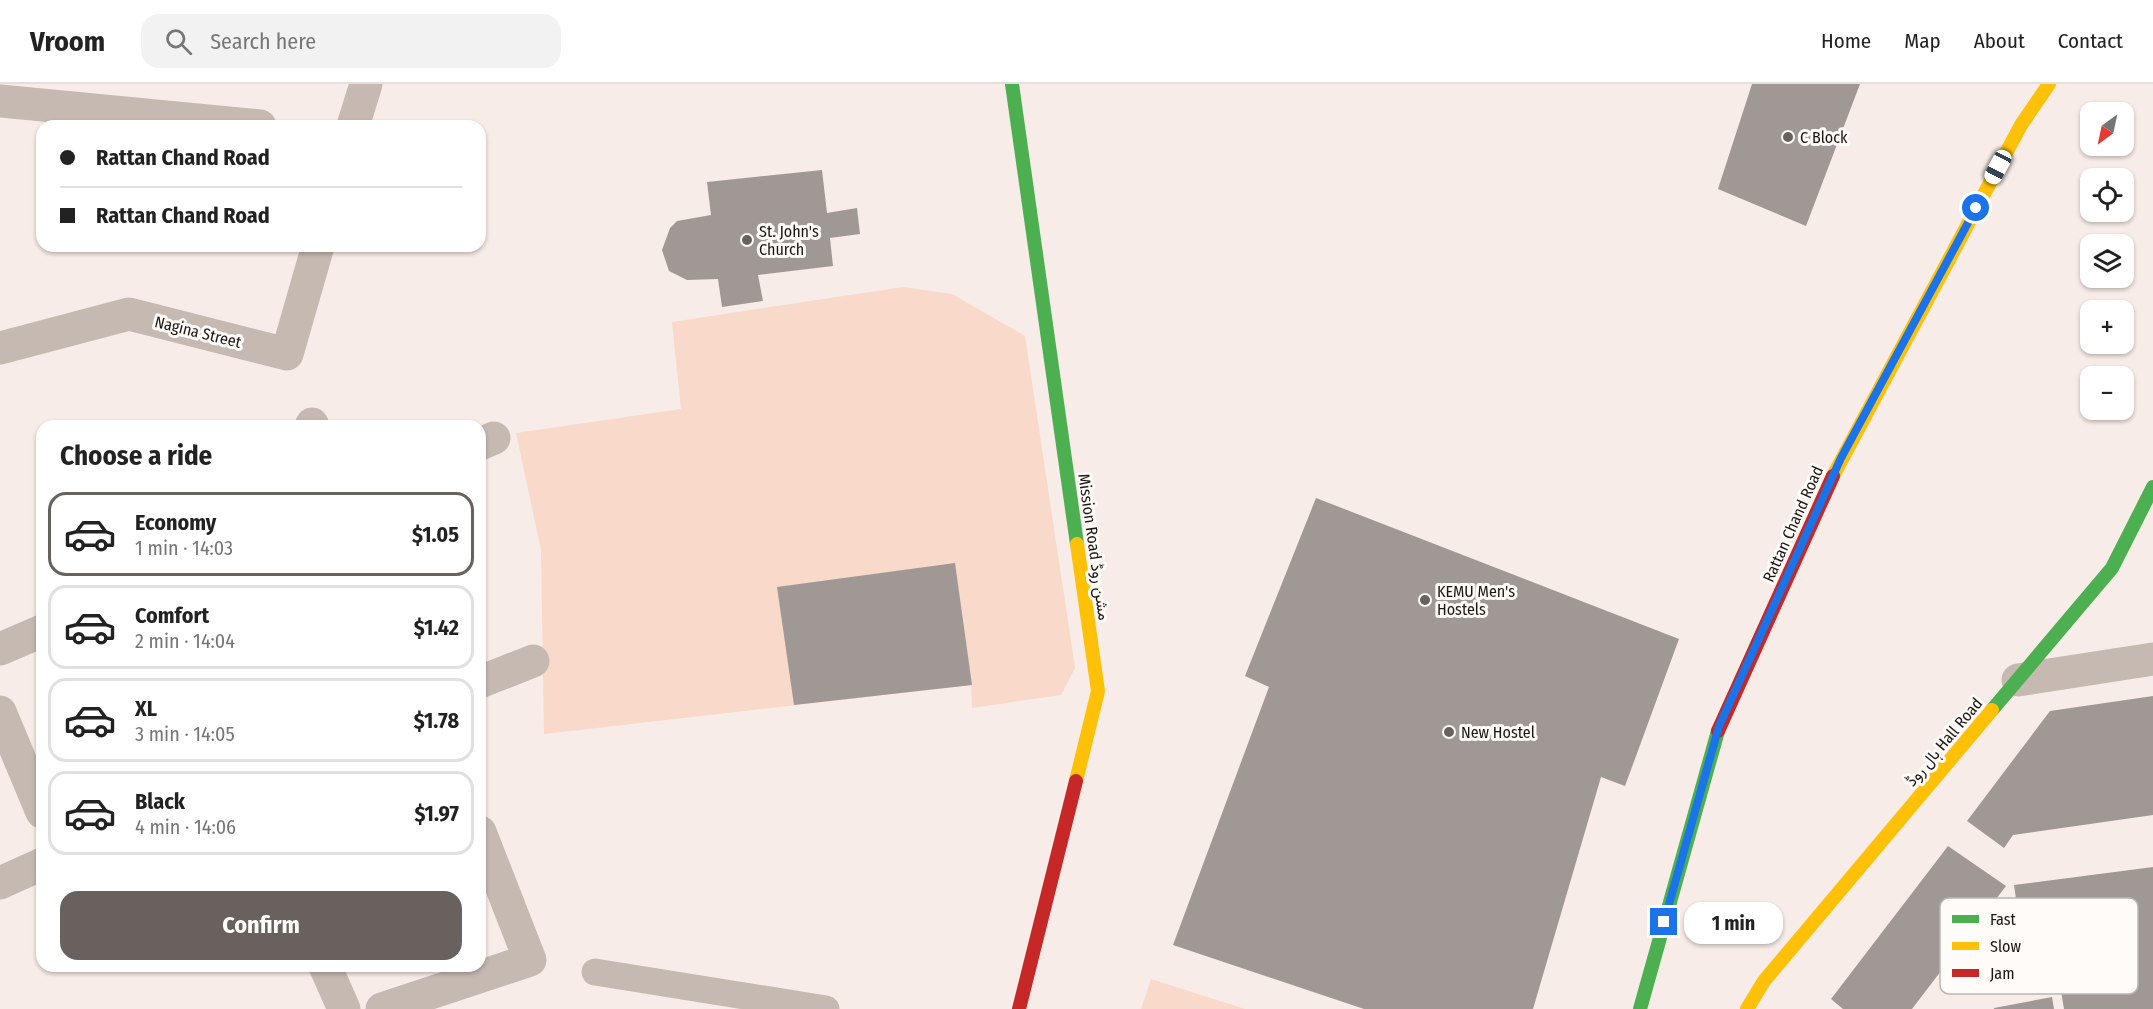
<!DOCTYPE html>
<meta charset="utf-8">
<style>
body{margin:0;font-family:"Fira Sans Condensed",Vazirmatn,sans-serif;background:#f2f2f2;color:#222;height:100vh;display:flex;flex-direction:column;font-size:22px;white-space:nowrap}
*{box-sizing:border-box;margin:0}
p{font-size:20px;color:#767676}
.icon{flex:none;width:33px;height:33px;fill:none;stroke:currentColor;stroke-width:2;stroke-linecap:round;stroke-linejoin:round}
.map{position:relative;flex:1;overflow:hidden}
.panel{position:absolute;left:36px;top:336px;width:450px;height:552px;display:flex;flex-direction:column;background:#fff;border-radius:18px;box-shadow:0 2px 4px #0004}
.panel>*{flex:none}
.top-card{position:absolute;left:36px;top:36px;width:450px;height:132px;border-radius:18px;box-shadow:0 2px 4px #0004;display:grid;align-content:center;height:132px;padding:0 24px;background:#fff}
.needle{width:39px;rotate:213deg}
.buttons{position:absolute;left:2080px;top:18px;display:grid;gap:12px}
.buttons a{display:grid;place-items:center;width:54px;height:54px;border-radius:12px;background:#fff;box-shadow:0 2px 4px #0004;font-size:30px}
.end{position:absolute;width:27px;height:27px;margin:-14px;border:8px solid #1a73e8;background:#fff;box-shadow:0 0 0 3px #fff}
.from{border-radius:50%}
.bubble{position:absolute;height:42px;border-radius:18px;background:#fff;box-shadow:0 2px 4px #0004;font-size:20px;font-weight:700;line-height:42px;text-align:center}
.car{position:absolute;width:18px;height:36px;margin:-18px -9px;border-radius:8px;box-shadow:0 0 4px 2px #0007;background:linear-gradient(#fff 24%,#345 0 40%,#fff 0 76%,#345 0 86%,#fff 0)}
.top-card b{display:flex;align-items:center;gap:21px;height:57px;font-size:22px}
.top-card b+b{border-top:2px solid #e0e0e0}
.top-card i{width:15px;height:15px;background:#222}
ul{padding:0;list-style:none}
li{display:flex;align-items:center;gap:18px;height:84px;margin:0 12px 9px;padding:0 12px;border:3px solid #e0e0e0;border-radius:18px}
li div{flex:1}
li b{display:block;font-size:22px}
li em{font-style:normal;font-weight:700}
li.current{border-color:#69615d}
li>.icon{width:54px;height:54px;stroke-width:1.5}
h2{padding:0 24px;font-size:27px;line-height:72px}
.primary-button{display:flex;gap:12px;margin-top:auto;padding:12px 24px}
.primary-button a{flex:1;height:69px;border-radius:18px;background:#69615d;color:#fff;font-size:24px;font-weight:700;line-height:69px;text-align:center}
header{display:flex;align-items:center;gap:36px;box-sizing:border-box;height:84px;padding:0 30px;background:#fff;border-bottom:2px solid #e0e0e0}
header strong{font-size:28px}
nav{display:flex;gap:33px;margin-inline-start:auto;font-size:21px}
.search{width:420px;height:54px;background:#f2f2f2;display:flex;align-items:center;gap:15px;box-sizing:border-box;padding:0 21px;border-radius:18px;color:#767676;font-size:22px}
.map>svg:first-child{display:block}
.green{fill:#f8d9ca}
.building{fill:#a09894}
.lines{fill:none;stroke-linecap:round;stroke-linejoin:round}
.lane{stroke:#c6b9b2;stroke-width:27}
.street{stroke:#c6b9b2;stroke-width:33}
.fast{stroke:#4caf50;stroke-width:14}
.slow{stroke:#ffc107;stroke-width:14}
.jam{stroke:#c62828;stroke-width:14}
.route{stroke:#1a73e8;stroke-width:8}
.poi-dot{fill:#69615d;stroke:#fffbf9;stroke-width:2}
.labels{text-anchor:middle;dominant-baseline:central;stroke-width:6;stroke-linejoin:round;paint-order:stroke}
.poi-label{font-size:16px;fill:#1c1613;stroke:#fffbf9;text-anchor:start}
.street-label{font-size:16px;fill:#1c1613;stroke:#fffbf9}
.key{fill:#fffbf9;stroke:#bbb6b4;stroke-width:1.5}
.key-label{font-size:16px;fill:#1c1613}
</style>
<header>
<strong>Vroom</strong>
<div class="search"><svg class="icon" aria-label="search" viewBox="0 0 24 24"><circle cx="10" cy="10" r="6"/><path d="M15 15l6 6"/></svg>Search here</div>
<nav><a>Home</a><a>Map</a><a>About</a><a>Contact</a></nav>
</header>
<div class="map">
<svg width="2153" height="925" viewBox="0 0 2153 925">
<rect width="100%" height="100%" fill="#f7ece7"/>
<!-- green -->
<path class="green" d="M 903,203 L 952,210 L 1025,252 L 1075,584 L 1061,611 L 972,624 L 971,601 L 544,650 L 541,466 L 516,349 L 681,325 L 672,238 Z
M 1151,895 L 1245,925 L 1141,925 Z"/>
<!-- building -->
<path class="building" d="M 1752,0 L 1860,0 L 1806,142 L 1718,105 Z
M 822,86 L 827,129 L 857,124 L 860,150 L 830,154 L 833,182 L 758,191 L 763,217 L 722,223 L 718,195 L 687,196 L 669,187 L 662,166 L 670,144 L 677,137 L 711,131 L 707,98 Z
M 1316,414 L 1679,555 L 1625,702 L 1601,693 L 1533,925 L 1364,925 L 1173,861 L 1269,603 L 1245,592 Z
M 955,479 L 972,601 L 794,621 L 777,503 Z
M 2153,612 L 2153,731 L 2013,751 L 2004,764 L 1967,737 L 2050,627 Z
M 1948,762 L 2006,802 L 1912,925 L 1843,925 L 1831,915 Z
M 2153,783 L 2153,925 L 2064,925 L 2058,889 L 2002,898 L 1993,841 L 2019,835 L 2014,801 Z
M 2052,913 L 2054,925 L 1994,925 L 1994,924 Z"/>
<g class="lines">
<!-- lane -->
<path class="lane" d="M 595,888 L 826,925"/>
<!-- street -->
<path class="street" d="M 0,17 L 260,42
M 353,42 L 366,0
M 0,264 L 129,230 L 287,270 L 318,162
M 312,340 L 313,342
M 480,360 L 494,354
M 0,565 L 42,547
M 2018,596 L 2153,575
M 480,598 L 533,577
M 0,628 L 42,728
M 0,799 L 42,780
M 325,882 L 344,925
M 382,925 L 530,876 L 480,748"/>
<!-- fast -->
<path class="fast" d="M 1012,0 L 1077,460
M 1992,626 L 2112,484 L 2153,403
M 1640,925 L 1718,647"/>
<!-- slow -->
<path class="slow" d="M 1833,392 L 2021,41 L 2049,0
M 1076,697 L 1098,607 L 1077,460
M 1747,925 L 1764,897 L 1992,626"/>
<!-- jam -->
<path class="jam" d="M 1718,647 L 1833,392
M 1019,925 L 1076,697"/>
</g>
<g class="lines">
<!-- route -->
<path class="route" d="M 1664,838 L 1719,642 L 1841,374 L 1976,124"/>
</g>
<!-- markers -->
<g class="poi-dot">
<circle cx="1788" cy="53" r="6"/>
<circle cx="747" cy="156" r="6"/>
<circle cx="1425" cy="516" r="6"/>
<circle cx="1449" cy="648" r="6"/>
</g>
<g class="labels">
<!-- poi labels -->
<g class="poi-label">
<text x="1800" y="53">C Block</text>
<text x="759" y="147">St. John's<tspan x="759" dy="18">Church</tspan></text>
<text x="1437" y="507">KEMU Men's<tspan x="1437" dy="18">Hostels</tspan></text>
<text x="1461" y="648">New Hostel</text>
</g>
<!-- street labels -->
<g class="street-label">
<text transform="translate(198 248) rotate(14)">Nagina Street</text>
<text transform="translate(1793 440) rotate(-66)">Rattan Chand Road</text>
<text transform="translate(1094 463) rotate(82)">Mission Road مشن روڈ</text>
<text transform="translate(1944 658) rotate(-50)">ہال روڈ Hall Road</text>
</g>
</g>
<!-- legend -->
<rect x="1940" y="814" width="198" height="96" rx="9" class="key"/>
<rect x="1952" y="831" width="27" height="8" fill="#4caf50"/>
<rect x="1952" y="858" width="27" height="8" fill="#ffc107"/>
<rect x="1952" y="885" width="27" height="8" fill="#c62828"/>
<g class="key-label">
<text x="1990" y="841">Fast</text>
<text x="1990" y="868">Slow</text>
<text x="1990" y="895">Jam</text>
</g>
</svg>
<div class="buttons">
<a><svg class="needle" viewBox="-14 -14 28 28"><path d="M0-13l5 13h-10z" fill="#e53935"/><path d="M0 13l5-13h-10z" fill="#767676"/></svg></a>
<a><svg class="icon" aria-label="locate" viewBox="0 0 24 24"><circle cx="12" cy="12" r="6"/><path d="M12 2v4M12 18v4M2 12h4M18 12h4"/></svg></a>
<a><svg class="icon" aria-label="layers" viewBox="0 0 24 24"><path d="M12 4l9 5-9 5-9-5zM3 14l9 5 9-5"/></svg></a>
<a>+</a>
<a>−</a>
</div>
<i class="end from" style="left:1976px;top:124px"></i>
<i class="end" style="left:1664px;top:838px"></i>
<div class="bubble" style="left:1684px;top:818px;width:99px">1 min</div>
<i class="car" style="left:1998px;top:83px;rotate:208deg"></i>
<div class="top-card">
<b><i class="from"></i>Rattan Chand Road</b>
<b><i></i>Rattan Chand Road</b>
</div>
<section class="panel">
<h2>Choose a ride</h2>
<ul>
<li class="current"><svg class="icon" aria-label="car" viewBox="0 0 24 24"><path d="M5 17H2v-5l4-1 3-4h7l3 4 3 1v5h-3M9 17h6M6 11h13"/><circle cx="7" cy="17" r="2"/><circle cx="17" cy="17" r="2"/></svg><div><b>Economy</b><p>1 min · 14:03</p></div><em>$1.05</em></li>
<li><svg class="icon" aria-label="car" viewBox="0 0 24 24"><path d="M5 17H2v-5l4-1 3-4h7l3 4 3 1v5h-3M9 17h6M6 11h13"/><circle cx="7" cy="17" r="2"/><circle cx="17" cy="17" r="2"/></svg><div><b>Comfort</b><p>2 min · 14:04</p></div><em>$1.42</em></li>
<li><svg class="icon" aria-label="car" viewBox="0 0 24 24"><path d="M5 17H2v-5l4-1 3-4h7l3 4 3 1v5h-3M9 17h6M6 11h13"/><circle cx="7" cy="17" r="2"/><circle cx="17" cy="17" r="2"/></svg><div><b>XL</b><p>3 min · 14:05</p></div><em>$1.78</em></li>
<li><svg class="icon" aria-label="car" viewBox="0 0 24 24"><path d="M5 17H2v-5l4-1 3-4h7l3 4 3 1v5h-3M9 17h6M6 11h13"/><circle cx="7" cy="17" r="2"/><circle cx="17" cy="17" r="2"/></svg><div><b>Black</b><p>4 min · 14:06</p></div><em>$1.97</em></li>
</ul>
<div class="primary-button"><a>Confirm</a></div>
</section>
</div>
